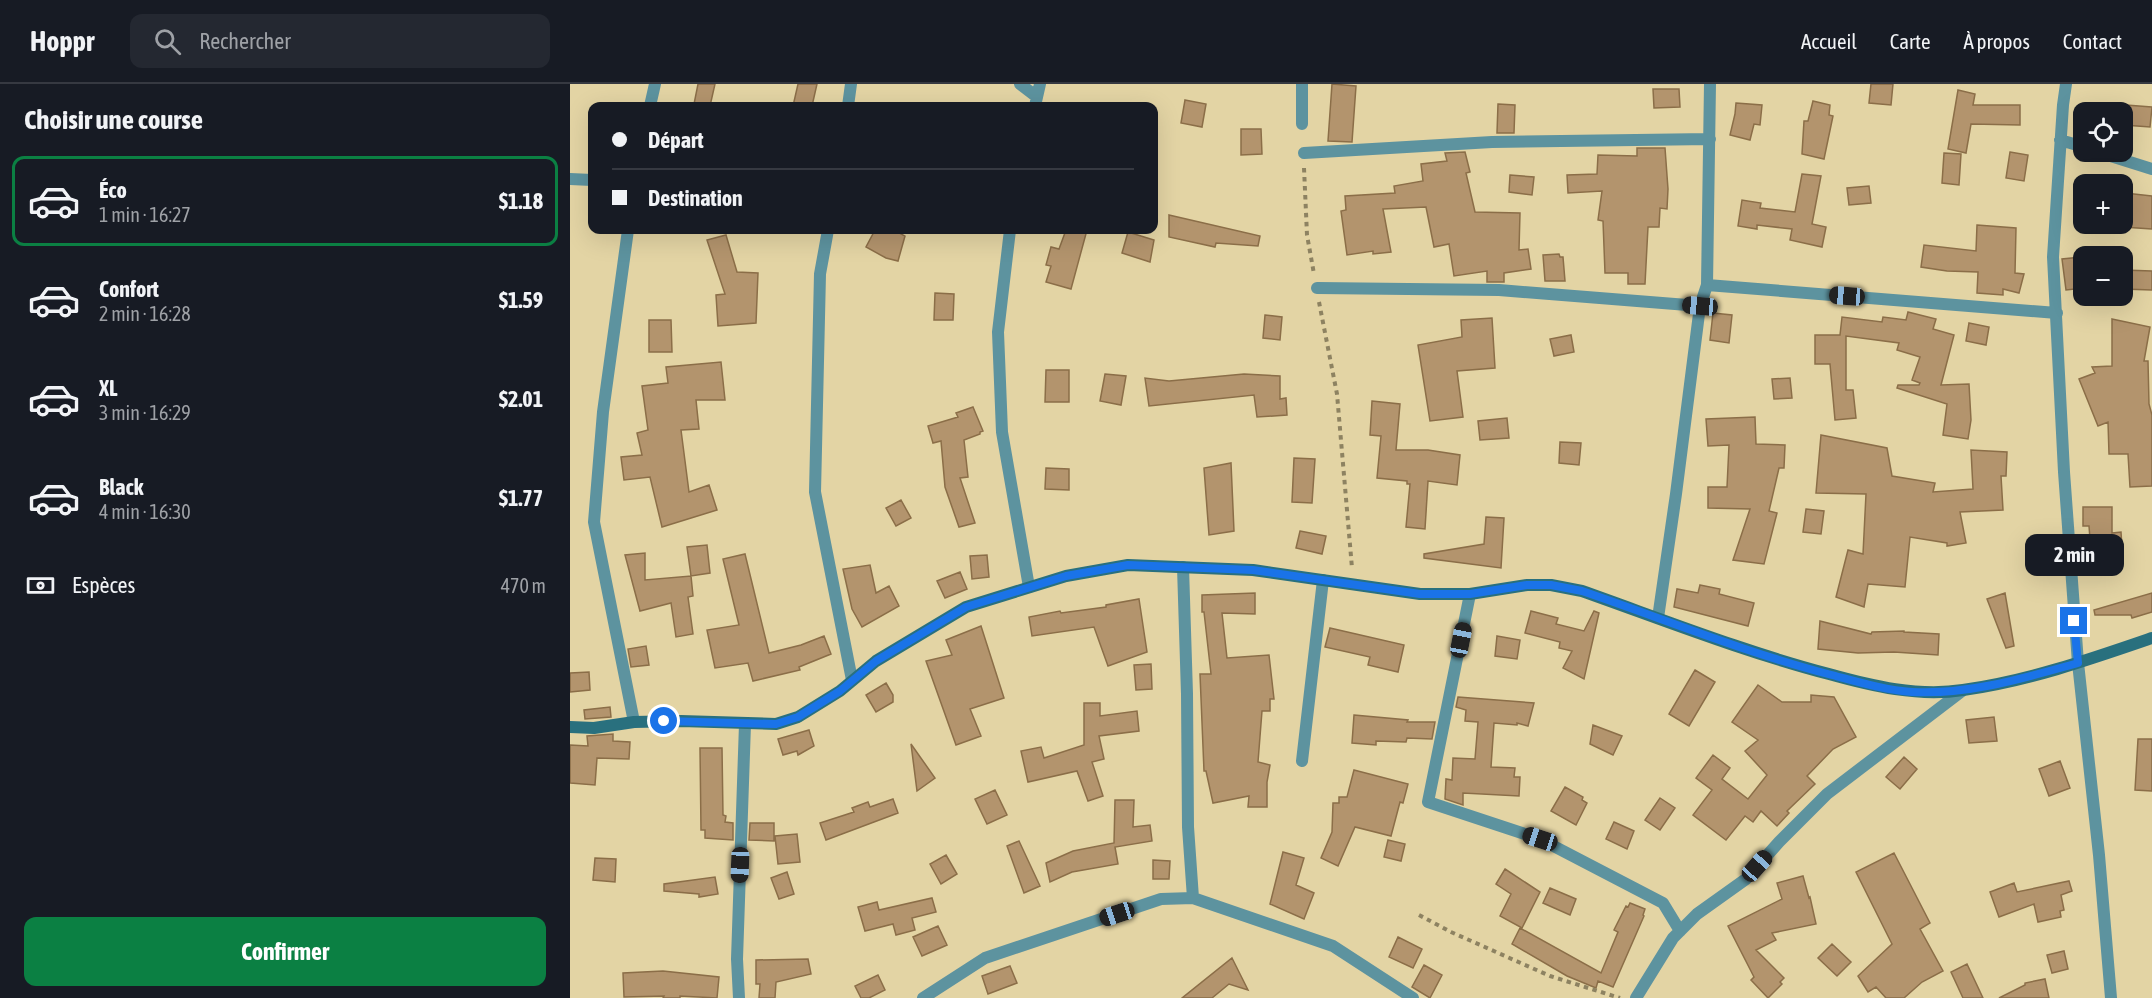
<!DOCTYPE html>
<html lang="fr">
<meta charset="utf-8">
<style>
body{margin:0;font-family:"Asap Condensed",sans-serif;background:#242831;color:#f1f3f6;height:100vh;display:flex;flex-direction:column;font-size:22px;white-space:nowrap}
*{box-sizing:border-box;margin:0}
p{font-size:20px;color:#9ea1a6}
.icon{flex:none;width:33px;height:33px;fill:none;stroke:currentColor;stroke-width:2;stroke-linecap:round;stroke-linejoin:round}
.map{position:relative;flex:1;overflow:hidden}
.panel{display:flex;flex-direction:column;background:#171b24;width:570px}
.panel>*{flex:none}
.banner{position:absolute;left:18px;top:18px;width:570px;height:132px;border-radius:12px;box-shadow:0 6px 24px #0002;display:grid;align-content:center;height:132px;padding:0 24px;background:#171b24}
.fabs{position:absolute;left:1503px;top:18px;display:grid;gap:12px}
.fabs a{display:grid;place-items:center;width:60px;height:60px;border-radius:12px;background:#171b24;box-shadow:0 6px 24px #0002;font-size:30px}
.end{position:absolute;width:27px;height:27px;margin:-14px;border:8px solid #1a73e8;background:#fff;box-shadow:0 0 0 3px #fff}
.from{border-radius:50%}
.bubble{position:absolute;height:42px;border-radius:12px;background:#171b24;box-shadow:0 6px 24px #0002;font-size:20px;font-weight:700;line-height:42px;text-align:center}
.car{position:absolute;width:18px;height:36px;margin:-18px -9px;border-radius:8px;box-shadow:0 0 4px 2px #0007;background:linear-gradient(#222 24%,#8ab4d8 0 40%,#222 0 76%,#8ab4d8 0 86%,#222 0)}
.banner b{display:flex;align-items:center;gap:21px;height:57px;font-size:22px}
.banner b+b{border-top:2px solid #363941}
.banner i{width:15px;height:15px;background:#f1f3f6}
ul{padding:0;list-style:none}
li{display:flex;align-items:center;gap:18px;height:90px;margin:0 12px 9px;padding:0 12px;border:3px solid transparent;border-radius:12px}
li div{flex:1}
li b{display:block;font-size:22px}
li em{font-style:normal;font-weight:700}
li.active{border-color:#0b8043}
li>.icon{width:54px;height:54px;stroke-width:1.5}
h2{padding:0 24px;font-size:27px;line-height:72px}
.pay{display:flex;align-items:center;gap:15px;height:66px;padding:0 24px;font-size:22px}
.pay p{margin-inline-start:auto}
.cta{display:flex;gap:12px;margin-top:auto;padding:12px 24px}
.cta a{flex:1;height:69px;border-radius:12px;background:#0b8043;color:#fff;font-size:24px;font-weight:700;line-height:69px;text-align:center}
header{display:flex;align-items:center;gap:36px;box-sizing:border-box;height:84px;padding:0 30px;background:#171b24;border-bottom:2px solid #363941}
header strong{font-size:28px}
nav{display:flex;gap:33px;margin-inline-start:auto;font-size:21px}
.search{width:420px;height:54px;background:#242831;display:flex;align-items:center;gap:15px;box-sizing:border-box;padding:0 21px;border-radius:12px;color:#9ea1a6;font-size:22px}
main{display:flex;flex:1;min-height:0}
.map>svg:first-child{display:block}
.building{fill:#b3946d;stroke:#8b6e48;stroke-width:1.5}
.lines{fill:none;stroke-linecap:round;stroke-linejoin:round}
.path{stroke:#8d8261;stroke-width:4;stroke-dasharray:4.5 4.5;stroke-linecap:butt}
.street{stroke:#5d939f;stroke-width:12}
.secondary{stroke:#29707e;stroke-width:12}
.route{stroke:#1a73e8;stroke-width:8}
</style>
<header>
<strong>Hoppr</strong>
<div class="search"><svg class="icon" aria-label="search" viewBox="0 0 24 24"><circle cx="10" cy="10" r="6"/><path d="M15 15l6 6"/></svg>Rechercher</div>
<nav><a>Accueil</a><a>Carte</a><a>À propos</a><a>Contact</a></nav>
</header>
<main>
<section class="panel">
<h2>Choisir une course</h2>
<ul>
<li class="active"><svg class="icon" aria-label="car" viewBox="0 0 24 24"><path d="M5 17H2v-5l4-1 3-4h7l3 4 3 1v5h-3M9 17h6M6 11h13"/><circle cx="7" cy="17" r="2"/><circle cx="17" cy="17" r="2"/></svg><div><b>Éco</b><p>1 min · 16:27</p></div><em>$1.18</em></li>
<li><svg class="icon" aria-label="car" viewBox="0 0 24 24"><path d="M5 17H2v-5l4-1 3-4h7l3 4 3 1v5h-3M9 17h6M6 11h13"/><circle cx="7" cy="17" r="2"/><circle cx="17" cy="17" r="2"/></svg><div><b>Confort</b><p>2 min · 16:28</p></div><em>$1.59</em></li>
<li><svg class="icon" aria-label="car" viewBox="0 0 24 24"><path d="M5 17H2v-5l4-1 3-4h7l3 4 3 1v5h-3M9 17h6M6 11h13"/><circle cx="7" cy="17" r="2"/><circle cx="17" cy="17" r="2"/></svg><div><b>XL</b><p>3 min · 16:29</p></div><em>$2.01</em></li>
<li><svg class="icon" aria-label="car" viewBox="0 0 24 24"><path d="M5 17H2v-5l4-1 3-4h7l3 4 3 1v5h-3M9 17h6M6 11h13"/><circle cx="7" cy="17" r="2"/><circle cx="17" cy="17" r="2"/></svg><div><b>Black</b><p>4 min · 16:30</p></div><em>$1.77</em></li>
</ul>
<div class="pay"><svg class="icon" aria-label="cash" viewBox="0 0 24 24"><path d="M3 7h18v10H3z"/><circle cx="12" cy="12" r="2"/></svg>Espèces<p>470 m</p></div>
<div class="cta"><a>Confirmer</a></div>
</section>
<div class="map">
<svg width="1582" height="914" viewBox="0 0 1582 914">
<rect width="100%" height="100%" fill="#e3d4a4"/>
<!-- building -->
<path class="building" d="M 128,0 L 145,0 L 140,22 L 124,20 Z
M 228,0 L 247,0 L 242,22 L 223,22 Z
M 762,0 L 786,2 L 782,58 L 758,57 Z
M 1301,0 L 1323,0 L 1321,21 L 1299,19 Z
M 1083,5 L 1109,5 L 1110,23 L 1084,24 Z
M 1388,6 L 1405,10 L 1403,21 L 1450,21 L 1450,41 L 1401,40 L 1396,69 L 1378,65 Z
M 615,16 L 636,20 L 632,43 L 611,39 Z
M 1243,17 L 1260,21 L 1259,31 L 1263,32 L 1254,75 L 1232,70 L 1234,37 L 1238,37 Z
M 1166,19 L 1192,21 L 1190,41 L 1184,40 L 1180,56 L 1160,51 L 1165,30 Z
M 928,20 L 945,21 L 944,49 L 927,49 Z
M 1556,21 L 1582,23 L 1580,43 L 1554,41 Z
M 671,45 L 691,45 L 692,70 L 671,71 Z
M 1067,64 L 1095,64 L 1098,105 L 1097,125 L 1090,124 L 1089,143 L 1078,143 L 1075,200 L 1058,200 L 1058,189 L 1035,189 L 1033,137 L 1028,136 L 1032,107 L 998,109 L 997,91 L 1027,90 L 1028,71 L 1067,72 Z
M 895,68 L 900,88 L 896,89 L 905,128 L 950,129 L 949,166 L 958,165 L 961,185 L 934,189 L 934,198 L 917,198 L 917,187 L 884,192 L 879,160 L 864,163 L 856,123 L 813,125 L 821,168 L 803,170 L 803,167 L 777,171 L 771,127 L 776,126 L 775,112 L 825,109 L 824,102 L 853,97 L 851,80 L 877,77 L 875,69 Z
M 1440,68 L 1458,71 L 1454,97 L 1436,94 Z
M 1374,69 L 1391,70 L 1389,101 L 1372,99 Z
M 1232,90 L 1251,92 L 1242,140 L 1256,143 L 1252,163 L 1220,156 L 1222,145 L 1187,141 L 1187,145 L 1168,142 L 1172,116 L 1191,119 L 1190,124 L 1225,128 Z
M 940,91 L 964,93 L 962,111 L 939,108 Z
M 1299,102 L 1301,119 L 1279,121 L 1277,104 Z
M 1555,109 L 1582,112 L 1582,145 L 1553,143 Z
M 599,131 L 690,152 L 688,162 L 646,159 L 645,163 L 599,153 Z
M 1407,141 L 1446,144 L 1445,189 L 1454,190 L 1449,209 L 1433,205 L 1433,211 L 1407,209 L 1408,188 L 1377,187 L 1351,183 L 1354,161 L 1406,167 Z
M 305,146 L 324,146 L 335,152 L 328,177 L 316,174 L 296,163 Z
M 496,146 L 517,146 L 501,205 L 476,198 L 481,182 L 476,181 L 481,163 L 489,165 Z
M 558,148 L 584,156 L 580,178 L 552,169 Z
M 156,151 L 167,188 L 188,189 L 186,239 L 148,242 L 146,211 L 155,210 L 137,156 Z
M 989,170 L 990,173 L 993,173 L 995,197 L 975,197 L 973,171 Z
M 1511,173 L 1514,204 L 1496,206 L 1492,175 Z
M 1553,186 L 1582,187 L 1582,206 L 1553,205 Z
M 365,209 L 384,210 L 383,236 L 364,236 Z
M 1338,228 L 1366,235 L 1363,245 L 1384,251 L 1371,301 L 1399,300 L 1401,336 L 1398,355 L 1373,351 L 1377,320 L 1327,304 L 1328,301 L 1349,301 L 1350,299 L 1342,296 L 1350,273 L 1327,266 L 1329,259 L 1276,252 L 1276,306 L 1283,306 L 1286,334 L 1265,336 L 1260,280 L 1245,280 L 1245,251 L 1270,251 L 1272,233 L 1312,238 L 1313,233 L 1336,236 Z
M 1143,229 L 1162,231 L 1159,259 L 1140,256 Z
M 695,231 L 712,233 L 710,256 L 693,254 Z
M 922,234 L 925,284 L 887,287 L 893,333 L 860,337 L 848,261 L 892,253 L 891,236 Z
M 1542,235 L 1580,243 L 1574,277 L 1578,277 L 1579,320 L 1582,331 L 1582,402 L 1560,403 L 1558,370 L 1539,370 L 1538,338 L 1528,342 L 1509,295 L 1525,289 L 1522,283 L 1542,282 Z
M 79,236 L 101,236 L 102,268 L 79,268 Z
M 1399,239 L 1419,243 L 1416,261 L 1396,257 Z
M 1001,251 L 1004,268 L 984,272 L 980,255 Z
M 151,278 L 155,316 L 126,316 L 129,345 L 111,346 L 119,408 L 139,401 L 147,426 L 92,443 L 80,393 L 54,396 L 51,373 L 72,371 L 67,349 L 78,346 L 72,302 L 98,299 L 96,283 Z
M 476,286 L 499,286 L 499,318 L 475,318 Z
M 535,290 L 556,292 L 551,321 L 530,317 Z
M 674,290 L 710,292 L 710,315 L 716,314 L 717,331 L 687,333 L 684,311 L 579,322 L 575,294 L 599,297 Z
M 1220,294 L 1222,314 L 1204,315 L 1202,295 Z
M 802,317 L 830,320 L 826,366 L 858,366 L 890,371 L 887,401 L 858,397 L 855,445 L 836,443 L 840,400 L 837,400 L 837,397 L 807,394 L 811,352 L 800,351 Z
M 403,323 L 413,347 L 410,348 L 410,350 L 394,356 L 398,393 L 390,394 L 405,439 L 389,443 L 375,403 L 371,357 L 363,359 L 358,342 L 388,333 L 386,329 Z
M 1185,333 L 1186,360 L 1215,361 L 1214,384 L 1209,384 L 1199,427 L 1207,429 L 1194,480 L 1163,476 L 1180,425 L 1138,424 L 1138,403 L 1157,403 L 1159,361 L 1138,362 L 1136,335 Z
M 937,334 L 939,354 L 910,356 L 908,337 Z
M 1251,351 L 1317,364 L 1322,392 L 1365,399 L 1363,408 L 1403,405 L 1401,366 L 1437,368 L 1436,392 L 1431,392 L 1433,426 L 1390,428 L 1396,459 L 1377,462 L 1377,459 L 1340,453 L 1335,503 L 1298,500 L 1294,523 L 1266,513 L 1278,466 L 1293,470 L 1296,410 L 1246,409 Z
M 990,358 L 1011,359 L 1009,381 L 989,379 Z
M 724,374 L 745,375 L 742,419 L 722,418 Z
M 661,379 L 664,447 L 639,451 L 634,384 Z
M 476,384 L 499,385 L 499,406 L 475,405 Z
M 331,416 L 341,434 L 326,442 L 316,424 Z
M 1513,423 L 1542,423 L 1542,449 L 1551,448 L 1553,479 L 1522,481 L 1519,442 L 1513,442 Z
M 1236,425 L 1254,427 L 1251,450 L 1233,448 Z
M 916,433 L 934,434 L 931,484 L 854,474 L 854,470 L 914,460 Z
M 730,447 L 756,452 L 752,470 L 726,464 Z
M 137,461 L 140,489 L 121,492 L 117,463 Z
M 75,469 L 75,496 L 121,492 L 123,512 L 118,513 L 123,550 L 106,553 L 101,519 L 70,527 L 55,471 Z
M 175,470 L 199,569 L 231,561 L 254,552 L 261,570 L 229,583 L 230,586 L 183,597 L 178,579 L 145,584 L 137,546 L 169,541 L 153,475 Z
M 417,471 L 419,493 L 402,495 L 400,472 Z
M 300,481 L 306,509 L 319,502 L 329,522 L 292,543 L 282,525 L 273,485 Z
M 390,488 L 397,505 L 375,514 L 367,497 Z
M 1130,501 L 1150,505 L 1149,510 L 1184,519 L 1178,542 L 1104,523 L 1107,505 L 1128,509 Z
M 685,509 L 685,530 L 652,529 L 657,574 L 699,571 L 704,615 L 700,615 L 700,627 L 692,627 L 688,678 L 700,681 L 697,698 L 697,723 L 678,723 L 679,712 L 643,719 L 636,687 L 634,687 L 630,590 L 641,590 L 634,528 L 632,528 L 632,511 Z
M 1435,509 L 1444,562 L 1436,564 L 1417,515 Z
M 1582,509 L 1582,528 L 1562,534 L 1561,531 L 1525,531 L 1524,526 Z
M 569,515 L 577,568 L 538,582 L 524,543 L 462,552 L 459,533 L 490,527 L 491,529 L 536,523 L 536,521 Z
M 961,527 L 988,534 L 986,540 L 1014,547 L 1024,527 L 1029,529 L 1014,595 L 993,584 L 1002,567 L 989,564 L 990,558 L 955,549 Z
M 1250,537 L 1301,550 L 1302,548 L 1334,547 L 1334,548 L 1369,550 L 1368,571 L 1324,568 L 1288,569 L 1248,565 Z
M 411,542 L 434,614 L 400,625 L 411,652 L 386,661 L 356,577 L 382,571 L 376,556 Z
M 760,544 L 834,561 L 828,588 L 798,581 L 800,573 L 755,563 Z
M 927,552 L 950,556 L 947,575 L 925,572 Z
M 76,562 L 79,581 L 61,583 L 58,565 Z
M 581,580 L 582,605 L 566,606 L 564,581 Z
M 1125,586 L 1145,598 L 1119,642 L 1099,630 Z
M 19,588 L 20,606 L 0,608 L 0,589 Z
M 316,599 L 323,611 L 323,618 L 306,628 L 296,611 Z
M 1188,601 L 1212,618 L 1241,618 L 1241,611 L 1264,613 L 1286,653 L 1263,665 L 1237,692 L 1245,700 L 1217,727 L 1219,729 L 1207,742 L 1191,727 L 1183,738 L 1175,732 L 1156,756 L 1123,731 L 1142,706 L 1126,694 L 1143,671 L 1160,684 L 1152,695 L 1178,715 L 1197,691 L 1175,667 L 1188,656 L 1162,638 Z
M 888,613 L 964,619 L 958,642 L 947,639 L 947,641 L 924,639 L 921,683 L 945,684 L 944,693 L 950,693 L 949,712 L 893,709 L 893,721 L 875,715 L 876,695 L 882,696 L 883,674 L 905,675 L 908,638 L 895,637 L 896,626 L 886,623 Z
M 514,619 L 530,619 L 530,632 L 567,627 L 569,647 L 529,652 L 534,675 L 522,678 L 533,712 L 518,717 L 507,687 L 458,698 L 451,667 L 471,663 L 474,674 L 514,661 Z
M 40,623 L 41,633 L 15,635 L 14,626 Z
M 784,631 L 838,636 L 837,638 L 865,638 L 862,655 L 837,654 L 836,658 L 806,657 L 806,661 L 782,659 Z
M 1424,633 L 1427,657 L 1399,659 L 1396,636 Z
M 1023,641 L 1052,652 L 1043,671 L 1020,660 Z
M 239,646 L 244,662 L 228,671 L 227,667 L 213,671 L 208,655 Z
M 43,650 L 43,657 L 60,658 L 59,675 L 27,674 L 25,701 L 0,699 L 0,661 L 18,662 L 17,652 Z
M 1568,655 L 1582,655 L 1582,707 L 1565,706 Z
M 341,660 L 365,694 L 347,707 Z
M 130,664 L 152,664 L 153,731 L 156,732 L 155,738 L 163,739 L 163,756 L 135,754 L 135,746 L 131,746 Z
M 1334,673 L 1347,685 L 1330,705 L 1316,693 Z
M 1490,677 L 1500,704 L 1479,712 L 1469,685 Z
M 784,686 L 838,700 L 833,719 L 830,718 L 821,752 L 785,743 L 768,782 L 751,774 L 762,748 L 763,719 L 769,719 L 769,713 L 777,713 Z
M 995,703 L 1013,713 L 1012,716 L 1017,719 L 1006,741 L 981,727 Z
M 425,706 L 437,731 L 417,740 L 405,715 Z
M 1090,714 L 1105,724 L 1090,746 L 1075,736 Z
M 323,715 L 328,729 L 256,756 L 250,739 L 284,728 L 282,724 L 298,718 L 300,723 Z
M 545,716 L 564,716 L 563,743 L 580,741 L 582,757 L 545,763 L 548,780 L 502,788 L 480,798 L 476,779 L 503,767 L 544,759 Z
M 1044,738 L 1064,747 L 1057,765 L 1036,755 Z
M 180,739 L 204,739 L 204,757 L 179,756 Z
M 227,750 L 230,778 L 208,780 L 205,752 Z
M 818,756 L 835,760 L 831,777 L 814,773 Z
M 449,757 L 470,802 L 454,809 L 437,762 Z
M 713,768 L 734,774 L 726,801 L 744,809 L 734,835 L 700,820 Z
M 1324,769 L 1360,839 L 1350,845 L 1373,887 L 1352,898 L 1334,914 L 1316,914 L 1306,903 L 1298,908 L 1288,892 L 1322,860 L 1286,788 Z
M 376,771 L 387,790 L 371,800 L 360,780 Z
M 25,774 L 46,775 L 45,798 L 23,796 Z
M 583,776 L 600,777 L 599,795 L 583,795 Z
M 935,785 L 970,808 L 952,844 L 930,832 L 941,810 L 926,800 Z
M 217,788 L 224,810 L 209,815 L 201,794 Z
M 1233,792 L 1239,814 L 1240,813 L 1246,840 L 1202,849 L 1206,856 L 1186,866 L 1214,894 L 1210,898 L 1212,900 L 1198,914 L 1181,896 L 1184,893 L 1158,842 L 1212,815 L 1207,799 Z
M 145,793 L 148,810 L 129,813 L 129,810 L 94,807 L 94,800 Z
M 1499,797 L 1502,807 L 1491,811 L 1494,826 L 1490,827 L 1491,833 L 1468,838 L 1464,820 L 1429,833 L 1420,808 L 1444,799 L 1447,808 Z
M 980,804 L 1006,815 L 1000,831 L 973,819 Z
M 362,814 L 366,828 L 342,834 L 345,846 L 326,851 L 323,840 L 295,847 L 288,823 L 307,818 L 309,826 Z
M 1060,819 L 1075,825 L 1073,831 L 1074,832 L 1043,903 L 1028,897 L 1026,904 L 997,892 L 942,860 L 950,844 L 1031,889 L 1048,848 L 1044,846 L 1056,822 L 1058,823 Z
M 368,842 L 377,861 L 352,872 L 343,853 Z
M 828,853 L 852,865 L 843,884 L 819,873 Z
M 1262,860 L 1281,878 L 1267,892 L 1248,874 Z
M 1494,867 L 1498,885 L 1482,889 L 1477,871 Z
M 662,874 L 678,906 L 659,900 L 642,914 L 612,914 Z
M 238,875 L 241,890 L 206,898 L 205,914 L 189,914 L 190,900 L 186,900 L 186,876 Z
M 1397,880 L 1413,914 L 1393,914 L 1381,888 Z
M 854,881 L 872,891 L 860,914 L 842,903 Z
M 440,882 L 447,899 L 418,910 L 412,892 Z
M 93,887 L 149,893 L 147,914 L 110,912 L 110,914 L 93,914 L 94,912 L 54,913 L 53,889 Z
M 308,891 L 315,906 L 299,914 L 291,914 L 285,902 Z
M 1475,895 L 1479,914 L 1429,914 L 1455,901 L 1455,899 Z"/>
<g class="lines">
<!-- path -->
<path class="path" d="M 734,84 L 737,151 L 744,190
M 749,218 L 767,310 L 782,484
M 849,831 L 881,848 L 980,892 L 1050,914"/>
<!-- street -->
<path class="street" d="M 450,0 L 467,13
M 732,0 L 732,40
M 1496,0 L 1493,21 L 1483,173 L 1494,388 L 1508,579 L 1529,771 L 1541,914
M 80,22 L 85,0
M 278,22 L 281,0
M 465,22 L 470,0
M 1490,56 L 1514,63
M 1528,68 L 1582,85
M 734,69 L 922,58 L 1140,55
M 0,95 L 22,96
M 58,146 L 33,328 L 24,438 L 64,638
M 258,146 L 250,190 L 245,408 L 282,596
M 440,146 L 428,248 L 432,348 L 459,503
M 1137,201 L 1487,229
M 747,204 L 929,206 L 1130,222
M 613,483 L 617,610 L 618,743 L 623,814
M 900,510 L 858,718 L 970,755 L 1093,819 L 1110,847
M 1088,534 L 1106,410 L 1130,222 L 1137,201 L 1140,0
M 732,677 L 753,496
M 169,914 L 167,875 L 175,640
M 353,914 L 415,874 L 591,815 L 623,814 L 763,862 L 843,914
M 1066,914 L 1103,854 L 1127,830 L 1176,795 L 1209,758 L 1257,710 L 1392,607"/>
<!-- secondary -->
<path class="secondary" d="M 0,643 L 24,644 L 64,638 L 111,637 L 206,640 L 228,633 L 270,607 L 306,577 L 396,523 L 496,492 L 558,481 L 683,486 L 850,510 L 900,510 L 957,501 L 981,501 L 1012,507 C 1094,536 1175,568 1259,590 C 1302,602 1348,613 1393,606 C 1458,597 1521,575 1582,554"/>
</g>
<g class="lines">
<!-- route -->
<path class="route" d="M 94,637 L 206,640 L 228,633 L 270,607 L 306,577 L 396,523 L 496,492 L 558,481 L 683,486 L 850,510 L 900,510 L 957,501 L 981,501 L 1012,507 C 1094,535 1174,568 1258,590 C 1285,597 1314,606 1342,608 C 1399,611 1454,594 1508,579 L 1504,537"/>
</g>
</svg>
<div class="fabs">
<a><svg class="icon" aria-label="locate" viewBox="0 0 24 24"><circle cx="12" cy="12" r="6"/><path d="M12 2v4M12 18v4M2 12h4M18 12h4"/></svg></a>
<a>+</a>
<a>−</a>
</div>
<i class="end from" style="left:94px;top:637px"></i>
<i class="end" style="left:1504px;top:537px"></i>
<div class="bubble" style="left:1455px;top:450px;width:99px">2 min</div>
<i class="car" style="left:1277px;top:212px;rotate:274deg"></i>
<i class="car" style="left:1130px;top:222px;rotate:275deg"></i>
<i class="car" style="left:891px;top:556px;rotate:11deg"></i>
<i class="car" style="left:970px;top:755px;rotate:288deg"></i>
<i class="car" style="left:170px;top:781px;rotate:182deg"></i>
<i class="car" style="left:1187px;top:782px;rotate:42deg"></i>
<i class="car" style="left:547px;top:830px;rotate:252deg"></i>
<div class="banner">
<b><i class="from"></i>Départ</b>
<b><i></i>Destination</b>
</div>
</div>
</main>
